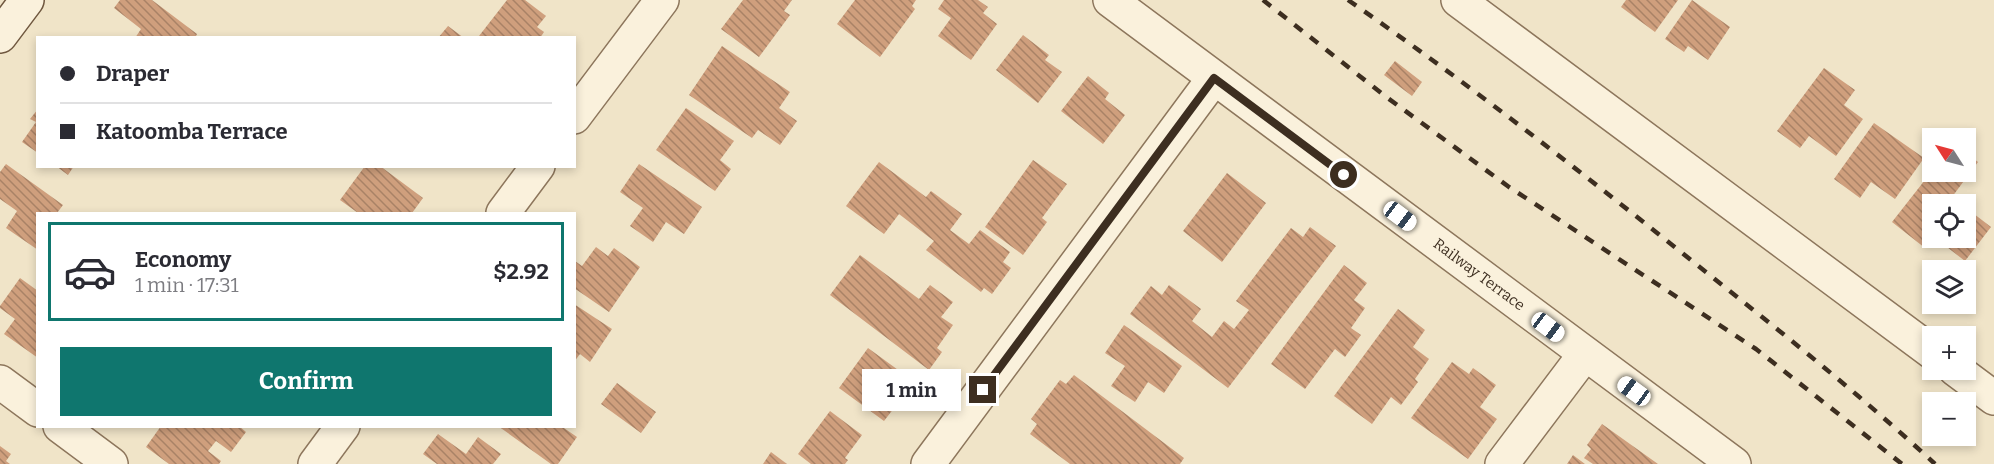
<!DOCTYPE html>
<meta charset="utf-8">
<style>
body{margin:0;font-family:Bitter,serif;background:#f7f7f7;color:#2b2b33;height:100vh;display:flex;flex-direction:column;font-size:22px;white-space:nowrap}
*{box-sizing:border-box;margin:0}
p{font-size:20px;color:#7c7c81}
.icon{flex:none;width:33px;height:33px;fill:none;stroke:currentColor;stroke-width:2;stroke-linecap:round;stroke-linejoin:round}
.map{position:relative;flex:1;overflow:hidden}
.side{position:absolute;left:36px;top:212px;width:540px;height:216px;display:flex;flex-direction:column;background:#fff;border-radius:0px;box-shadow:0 3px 9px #0003}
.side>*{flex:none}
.hud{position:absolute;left:36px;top:36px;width:540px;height:132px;border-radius:0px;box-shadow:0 3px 9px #0003;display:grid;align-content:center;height:132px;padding:0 24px;background:#fff}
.needle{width:39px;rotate:306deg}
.tools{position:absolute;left:1922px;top:128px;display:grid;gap:12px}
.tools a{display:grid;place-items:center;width:54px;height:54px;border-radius:0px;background:#fff;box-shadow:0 3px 9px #0003;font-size:30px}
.end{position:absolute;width:27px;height:27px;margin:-14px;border:8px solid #3d2e20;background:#fff;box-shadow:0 0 0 3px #fff}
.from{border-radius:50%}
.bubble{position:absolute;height:42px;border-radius:0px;background:#fff;box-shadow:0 3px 9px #0003;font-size:20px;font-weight:700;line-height:42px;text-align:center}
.car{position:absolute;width:18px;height:36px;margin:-18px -9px;border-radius:8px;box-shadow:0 0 4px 2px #0007;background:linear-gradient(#fff 24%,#345 0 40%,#fff 0 76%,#345 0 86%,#fff 0)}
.hud b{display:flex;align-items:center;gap:21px;height:57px;font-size:22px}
.hud b+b{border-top:2px solid #e1e1e2}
.hud i{width:15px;height:15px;background:#2b2b33}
ul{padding:10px 0 0;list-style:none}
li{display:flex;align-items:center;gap:18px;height:99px;margin:0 12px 9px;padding:0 12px;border:3px solid #e1e1e2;border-radius:0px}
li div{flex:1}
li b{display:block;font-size:22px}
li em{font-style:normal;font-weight:700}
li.active{border-color:#0f766e}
li>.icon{width:54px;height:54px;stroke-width:1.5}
.action{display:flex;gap:12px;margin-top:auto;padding:12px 24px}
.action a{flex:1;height:69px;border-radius:0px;background:#0f766e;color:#fff;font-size:24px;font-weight:700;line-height:69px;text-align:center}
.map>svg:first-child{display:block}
.building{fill:url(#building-back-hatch)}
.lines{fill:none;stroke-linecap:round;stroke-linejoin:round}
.minor-casing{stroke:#8d765c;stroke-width:36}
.secondary-casing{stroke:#6f573f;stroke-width:36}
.minor{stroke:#faf1dc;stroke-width:33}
.secondary{stroke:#faf1dc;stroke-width:33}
.rail{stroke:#3d2e20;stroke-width:4.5;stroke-dasharray:10 10;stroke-linecap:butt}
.route{stroke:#3d2e20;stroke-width:8}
.labels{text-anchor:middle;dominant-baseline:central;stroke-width:4.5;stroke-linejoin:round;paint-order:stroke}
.street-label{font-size:15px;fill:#3d2e20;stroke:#f7eed8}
</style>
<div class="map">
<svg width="1994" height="464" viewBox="0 0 1994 464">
<defs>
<pattern id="building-back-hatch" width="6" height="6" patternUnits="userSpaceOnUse" patternTransform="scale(1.5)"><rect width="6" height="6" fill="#cf9f7d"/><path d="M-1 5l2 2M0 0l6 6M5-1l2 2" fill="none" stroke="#a98266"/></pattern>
</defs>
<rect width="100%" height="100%" fill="#f0e4c8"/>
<!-- building -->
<path class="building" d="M 120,0 L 152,0 L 197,34 L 195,38 L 135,38 L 141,29 L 114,8 Z
M 507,0 L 525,0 L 546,16 L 537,27 L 544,32 L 540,38 L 479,36 Z
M 743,0 L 792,0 L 784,11 L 790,15 L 759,57 L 721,29 Z
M 855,0 L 916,0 L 912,6 L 915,9 L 880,57 L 837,24 Z
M 944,0 L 978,0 L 988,7 L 983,13 L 997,24 L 971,60 L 938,36 L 951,18 L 938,9 Z
M 1626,0 L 1678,0 L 1655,32 L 1621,7 Z
M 1692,0 L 1730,27 L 1708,60 L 1688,46 L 1684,52 L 1665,39 Z
M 448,26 L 464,38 L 438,38 Z
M 1023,35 L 1049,55 L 1045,60 L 1062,72 L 1038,103 L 996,70 Z
M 722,46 L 790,92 L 779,108 L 797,121 L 780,145 L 758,130 L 752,138 L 689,95 Z
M 1395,61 L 1422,82 L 1412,96 L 1384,75 Z
M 1824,68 L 1855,90 L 1844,105 L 1863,119 L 1836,156 L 1809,136 L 1800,148 L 1777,131 Z
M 1088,76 L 1109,93 L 1105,99 L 1125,115 L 1103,144 L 1061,111 Z
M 686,108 L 734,141 L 720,160 L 731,169 L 715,191 L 656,150 Z
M 38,109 L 38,153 L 22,142 L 36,122 L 30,119 Z
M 1874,123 L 1924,158 L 1895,199 L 1871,182 L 1860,198 L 1834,179 Z
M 1965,152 L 1978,162 L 1952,197 L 1961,204 L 1932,204 L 1932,237 L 1934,237 L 1925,248 L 1892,222 L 1932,171 L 1965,171 Z
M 1033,160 L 1067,184 L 1042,218 L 1047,222 L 1023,255 L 985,227 Z
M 879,162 L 926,197 L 931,191 L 962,214 L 950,230 L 969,244 L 980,230 L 1010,252 L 1003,262 L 1011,268 L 992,294 L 984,288 L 981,292 L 926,250 L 934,241 L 899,214 L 884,234 L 846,206 Z
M 6,164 L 63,205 L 57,213 L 38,213 L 38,250 L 6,228 L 17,211 L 0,199 L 0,172 Z
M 639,164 L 702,207 L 684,234 L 666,222 L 653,242 L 630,226 L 643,208 L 620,192 Z
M 56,166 L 74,166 L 68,175 Z
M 365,166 L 380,166 L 423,198 L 412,213 L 358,213 L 340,200 Z
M 1227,173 L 1266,203 L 1222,262 L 1183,231 Z
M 1965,207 L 1991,227 L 1965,261 L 1934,237 L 1965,237 Z
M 1310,227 L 1336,246 L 1228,388 L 1130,314 L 1151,286 L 1162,295 L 1169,285 L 1201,309 L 1192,321 L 1212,337 L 1224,321 L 1234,329 L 1249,310 L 1236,301 L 1291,228 L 1303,237 Z
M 596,247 L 608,256 L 614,248 L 640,267 L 609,312 L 574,288 L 574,263 L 575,261 L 582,266 Z
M 860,255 L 919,299 L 930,285 L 953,302 L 941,317 L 953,325 L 937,348 L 942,352 L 929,370 L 830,295 Z
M 1344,265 L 1367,283 L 1354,300 L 1365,308 L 1351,328 L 1361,335 L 1345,357 L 1335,349 L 1305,389 L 1271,364 Z
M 20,278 L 38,291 L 38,358 L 4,334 L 15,319 L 0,308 L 0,306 Z
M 574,304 L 612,329 L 590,362 L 580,354 L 574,362 Z
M 1398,309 L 1425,330 L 1413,347 L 1429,359 L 1415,379 L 1418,382 L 1401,405 L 1391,397 L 1372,424 L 1334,396 Z
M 1124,325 L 1182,366 L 1164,393 L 1148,382 L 1135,402 L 1111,386 L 1125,366 L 1105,353 Z
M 868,348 L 905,375 L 892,393 L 901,399 L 884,421 L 839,388 Z
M 1452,362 L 1469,374 L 1473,368 L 1496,385 L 1480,407 L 1497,419 L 1468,459 L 1411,418 Z
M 1074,375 L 1184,458 L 1180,464 L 1070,464 L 1030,434 L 1037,424 L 1031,419 L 1060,380 L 1066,384 Z
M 617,383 L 656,412 L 641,433 L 601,404 Z
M 830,411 L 862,435 L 845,458 L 848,460 L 845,464 L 811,464 L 798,454 Z
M 1602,424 L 1658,464 L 1593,464 L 1584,458 L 1591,449 L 1587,445 Z
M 161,426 L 239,426 L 246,432 L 231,452 L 216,441 L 208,451 L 221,461 L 219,464 L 169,464 L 146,447 Z
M 498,426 L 561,426 L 577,437 L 558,464 L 551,464 Z
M 438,434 L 466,454 L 478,437 L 501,454 L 493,464 L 437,464 L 423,454 Z
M 0,446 L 11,454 L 6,461 L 10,464 L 0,464 Z
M 771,452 L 787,464 L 763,464 Z
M 1573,455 L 1585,464 L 1567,464 Z"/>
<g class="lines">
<defs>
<g id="minor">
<path id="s1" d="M 1110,0 L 1734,464"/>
<path d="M 1458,0 L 1932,352"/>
<path d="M 574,117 L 662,0"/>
<path d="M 503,213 L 538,166"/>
<path d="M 1955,369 L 1994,398"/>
<path d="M 0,382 L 38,410"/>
<path d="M 60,426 L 111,464"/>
<path d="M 315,464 L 343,426"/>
<path d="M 928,464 L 1214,78"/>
<path d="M 1502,464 L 1585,354"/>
</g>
<path id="secondary" d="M 0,36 L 27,0"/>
</defs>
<!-- minor casing -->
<use href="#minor" class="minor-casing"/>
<!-- secondary casing -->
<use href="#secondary" class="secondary-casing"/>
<!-- minor -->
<use href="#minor" class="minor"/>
<!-- secondary -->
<use href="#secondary" class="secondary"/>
<!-- rail -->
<path class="rail" d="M 1263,0 L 1385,96 L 1509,187 L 1756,349 L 1902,464
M 1348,0 C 1462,79 1572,165 1681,252 C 1767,321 1854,389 1935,464"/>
</g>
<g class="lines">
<!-- route -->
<path class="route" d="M 983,390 L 1214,78 L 1344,175"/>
</g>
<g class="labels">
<!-- street labels -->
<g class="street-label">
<text stroke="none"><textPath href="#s1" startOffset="460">Railway Terrace</textPath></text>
</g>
</g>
</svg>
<div class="tools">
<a><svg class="needle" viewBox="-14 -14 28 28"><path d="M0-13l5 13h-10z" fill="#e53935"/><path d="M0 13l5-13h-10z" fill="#7c7c81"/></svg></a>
<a><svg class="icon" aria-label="locate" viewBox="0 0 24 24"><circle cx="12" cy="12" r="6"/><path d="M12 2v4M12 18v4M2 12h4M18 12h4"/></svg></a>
<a><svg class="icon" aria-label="layers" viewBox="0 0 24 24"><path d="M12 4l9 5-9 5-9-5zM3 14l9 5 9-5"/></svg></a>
<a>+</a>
<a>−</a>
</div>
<i class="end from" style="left:1344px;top:175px"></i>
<i class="end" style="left:983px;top:390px"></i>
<div class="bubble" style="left:862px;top:369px;width:99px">1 min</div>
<i class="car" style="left:1400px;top:216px;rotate:127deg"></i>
<i class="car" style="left:1548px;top:327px;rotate:127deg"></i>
<i class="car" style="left:1634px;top:391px;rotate:306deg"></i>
<div class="hud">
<b><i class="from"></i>Draper</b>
<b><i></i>Katoomba Terrace</b>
</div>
<section class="side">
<ul>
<li class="active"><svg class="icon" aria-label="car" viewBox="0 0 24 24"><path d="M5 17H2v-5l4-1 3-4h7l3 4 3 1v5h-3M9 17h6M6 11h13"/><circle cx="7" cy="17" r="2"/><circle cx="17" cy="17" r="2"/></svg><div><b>Economy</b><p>1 min · 17:31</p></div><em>$2.92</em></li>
</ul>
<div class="action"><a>Confirm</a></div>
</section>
</div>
